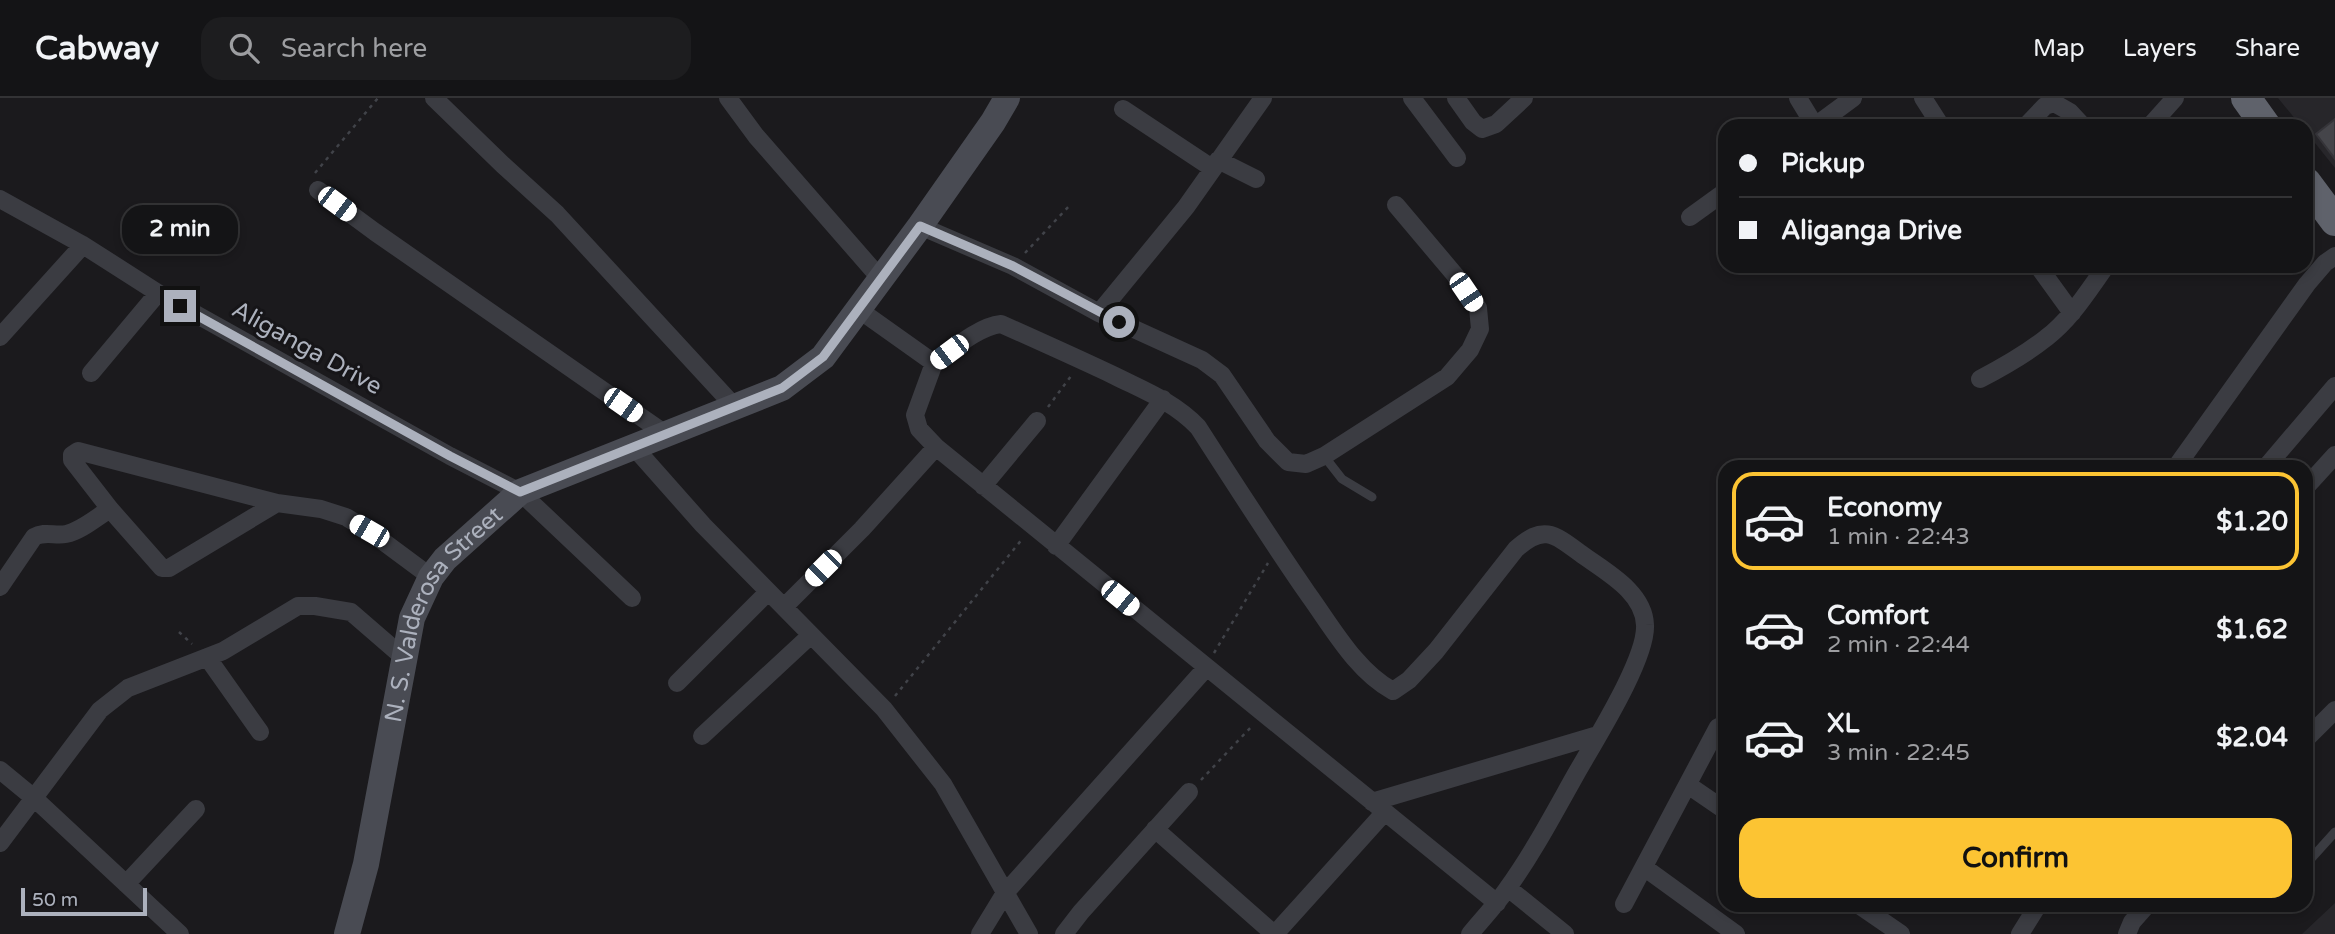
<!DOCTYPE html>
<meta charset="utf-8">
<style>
body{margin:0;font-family:"Varela Round",sans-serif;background:#1d1d1f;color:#f1f3f6;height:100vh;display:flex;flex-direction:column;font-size:26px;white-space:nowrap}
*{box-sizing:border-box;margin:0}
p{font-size:23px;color:#9d9ea1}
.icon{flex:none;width:38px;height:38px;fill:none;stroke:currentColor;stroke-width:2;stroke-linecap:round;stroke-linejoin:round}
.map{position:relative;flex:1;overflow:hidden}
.drawer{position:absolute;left:1718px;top:362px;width:595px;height:452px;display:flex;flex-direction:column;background:#141416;border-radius:21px;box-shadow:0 4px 10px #0003,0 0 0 2px #333335}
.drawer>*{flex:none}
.hud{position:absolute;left:1718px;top:21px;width:595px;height:154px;border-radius:21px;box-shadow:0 4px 10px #0003,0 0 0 2px #333335;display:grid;align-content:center;height:154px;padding:0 21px;background:#141416}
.scale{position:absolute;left:21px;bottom:18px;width:126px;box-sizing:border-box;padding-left:7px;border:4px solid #acb1bd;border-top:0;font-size:19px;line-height:24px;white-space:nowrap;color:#acb1bd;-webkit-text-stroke:5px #161518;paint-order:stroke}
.end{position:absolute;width:32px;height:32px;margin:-16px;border:9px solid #acb1bd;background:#111;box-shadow:0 0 0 4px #111}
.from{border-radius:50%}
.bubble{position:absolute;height:49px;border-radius:21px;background:#141416;box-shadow:0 4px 10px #0003,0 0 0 2px #333335;font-size:23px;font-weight:700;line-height:49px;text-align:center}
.car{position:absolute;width:21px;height:42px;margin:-21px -10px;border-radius:9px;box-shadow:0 0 5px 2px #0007;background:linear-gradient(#fff 24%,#345 0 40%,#fff 0 76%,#345 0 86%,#fff 0)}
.hud b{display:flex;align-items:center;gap:24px;height:66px;font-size:26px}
.hud b+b{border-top:2px solid #333335}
.hud i{width:18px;height:18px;background:#f1f3f6}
ul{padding:12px 0 0;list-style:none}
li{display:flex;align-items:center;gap:21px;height:98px;margin:0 14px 10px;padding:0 7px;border:4px solid transparent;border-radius:21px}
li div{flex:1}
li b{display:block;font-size:26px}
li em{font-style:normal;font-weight:700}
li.on{border-color:#fcc433}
li>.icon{width:63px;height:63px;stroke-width:1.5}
.primary-button{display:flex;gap:14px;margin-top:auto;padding:14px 21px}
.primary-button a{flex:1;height:80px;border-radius:21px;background:#fcc433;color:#111;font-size:28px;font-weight:700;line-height:80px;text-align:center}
header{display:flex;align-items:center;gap:42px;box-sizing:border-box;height:98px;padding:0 35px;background:#141416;border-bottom:2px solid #333335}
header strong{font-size:33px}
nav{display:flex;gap:38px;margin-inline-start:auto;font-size:24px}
.search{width:490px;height:63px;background:#1d1d1f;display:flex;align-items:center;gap:18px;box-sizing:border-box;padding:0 24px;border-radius:21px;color:#9d9ea1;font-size:26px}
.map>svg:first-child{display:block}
.built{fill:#27262a}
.building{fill:#45454a;stroke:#353439;stroke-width:2}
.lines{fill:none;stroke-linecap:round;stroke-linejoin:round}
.path{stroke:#414349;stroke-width:2.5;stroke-dasharray:3.5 5;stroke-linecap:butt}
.service{stroke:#3b3c42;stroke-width:9}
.minor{stroke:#3b3c42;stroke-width:18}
.secondary{stroke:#494b53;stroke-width:26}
.trunk{stroke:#5f626b;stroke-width:30}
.route{stroke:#acb1bd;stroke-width:9}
.labels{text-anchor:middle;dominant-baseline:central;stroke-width:6;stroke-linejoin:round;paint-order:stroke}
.street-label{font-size:24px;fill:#acb1bd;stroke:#161518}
</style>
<header>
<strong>Cabway</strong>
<div class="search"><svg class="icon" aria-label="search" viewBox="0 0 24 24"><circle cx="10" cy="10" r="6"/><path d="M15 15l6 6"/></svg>Search here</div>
<nav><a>Map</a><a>Layers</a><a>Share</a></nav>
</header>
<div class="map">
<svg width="2335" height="836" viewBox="0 0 2335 836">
<rect width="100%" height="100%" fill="#1b1a1d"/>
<!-- built -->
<path class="built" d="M 2278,0 L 2335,0 L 2335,70 L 2307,35 L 2306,28 L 2301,28 Z
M 2335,805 L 2335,836 L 2302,836 Z"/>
<!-- building -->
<path class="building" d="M 2335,21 L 2335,61 L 2316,36 Z"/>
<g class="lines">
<!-- path -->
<path class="path" d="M 315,75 L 378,0
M 1025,155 L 1070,107
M 1048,309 L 1071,278
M 179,534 L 192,546
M 1214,555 L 1268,465
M 895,598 L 1023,440
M 1201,682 L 1252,628"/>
<!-- service -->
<path class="service" d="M 1324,358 L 1342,381 L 1372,399
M 2308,764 L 2335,734"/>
<!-- minor -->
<path class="minor" d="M 434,0 L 503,67 L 557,116 L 735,309
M 728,0 L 756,38 L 880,180
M 1412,0 L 1457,60
M 1456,0 L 1473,24 L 1482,31 L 1496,26 L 1524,0
M 1798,0 L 1815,28
M 1923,0 L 1941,28
M 1123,11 L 1212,70
M 1815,28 L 1853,0
M 2026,28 L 2045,8 L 2054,5 L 2070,14 L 2083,28
M 2150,28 L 2175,0
M 1218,62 L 1256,81
M 318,92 L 375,134 L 664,335
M 0,101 L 83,147 L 158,195 L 450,358 L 520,394 L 632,500
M 1690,119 L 1726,93
M 920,128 L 1013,168 L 1099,215 L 1202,262 L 1222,277 L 1267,343 L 1288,364 L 1306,366 L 1324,358 L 1447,279 L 1470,252 L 1480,231 L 1478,210 L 1455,177 L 1396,107
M 2038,168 L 2072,215
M 858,211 L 934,265 L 915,317 L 919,331 L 936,349 L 1497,805
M 1099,215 L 1186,109 L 1263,0
M 0,239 L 83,147
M 934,265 C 952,252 979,228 1001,226 C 1039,243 1077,260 1115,278 C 1145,293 1174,304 1198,329 C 1234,385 1270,441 1308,496 C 1332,529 1356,573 1393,593 L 1409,582 L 1436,553 L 1516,451 C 1543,427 1553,435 1580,455 C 1604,473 1644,493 1645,527 C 1647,561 1594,644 1576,676 C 1554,715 1533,755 1507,791 C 1496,807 1482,821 1470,836
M 91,275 L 158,195
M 1980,281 C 2003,269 2026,256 2046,240 C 2071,221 2088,193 2106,168
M 633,348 L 703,427 L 884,611 L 943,686 L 1029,836
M 2176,369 L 2307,186 L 2325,165 L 2335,158
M 2266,369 L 2335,288
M 983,388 L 1037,323
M 2306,389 L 2335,357
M 277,405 L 169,470 L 162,470 L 110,411 L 72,362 L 72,357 L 78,353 L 277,405 L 321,411 L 346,419 L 369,433 L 431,479
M 1056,448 L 1163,301
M 0,489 L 34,439 C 44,433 55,438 66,436 C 81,433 97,419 110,411
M 784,509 L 862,431 L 936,349
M 207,559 L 260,634
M 677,585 L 768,494
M 702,638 L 811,537
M 2306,641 L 2335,612
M 0,672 L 34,700 L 180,836
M 1688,687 L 1726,713
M 1372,704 L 1598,637
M 1155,731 L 1274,836
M 0,745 L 100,612 L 128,590 L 223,553 L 298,508 L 315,508 L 351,514 L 403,559
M 1645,770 L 1736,836
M 126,786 L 196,711
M 1508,790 L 1565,836
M 1624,806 L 1718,629
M 1859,807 L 1901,836
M 980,836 L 1005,795 L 1206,570
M 1064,836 L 1081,814 L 1189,694
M 1275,836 L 1384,715
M 2020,836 L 2038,807
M 2127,836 L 2132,824 L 2147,807"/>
<!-- secondary -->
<path class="secondary" id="s1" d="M 347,836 L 366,766 L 412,520 L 431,479 L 445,461 L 520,394 L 782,290 L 823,259 L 920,128 L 993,24 L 1007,0"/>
<!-- trunk -->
<path class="trunk" d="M 2246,0 L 2266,28
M 2306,84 L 2335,123"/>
</g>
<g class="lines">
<!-- route -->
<path class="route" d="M 180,208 L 450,358 L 520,394 L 782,290 L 823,259 L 920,128 L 1013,168 L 1119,224"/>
</g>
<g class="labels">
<!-- street labels -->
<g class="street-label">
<text transform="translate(307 250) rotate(29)">Aliganga Drive</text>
<text stroke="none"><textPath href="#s1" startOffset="340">N. S. Valderosa Street</textPath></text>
</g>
</g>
</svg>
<div class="scale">50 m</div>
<i class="end from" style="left:1119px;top:224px"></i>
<i class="end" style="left:180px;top:208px"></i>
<div class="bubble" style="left:122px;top:107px;width:116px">2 min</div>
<i class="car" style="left:337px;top:106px;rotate:127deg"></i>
<i class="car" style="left:1466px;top:194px;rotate:146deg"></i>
<i class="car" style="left:949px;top:254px;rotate:233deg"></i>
<i class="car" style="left:623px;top:307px;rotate:125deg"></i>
<i class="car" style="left:369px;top:433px;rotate:300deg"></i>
<i class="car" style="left:823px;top:470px;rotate:225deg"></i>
<i class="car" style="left:1120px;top:500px;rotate:129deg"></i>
<div class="hud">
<b><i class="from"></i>Pickup</b>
<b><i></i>Aliganga Drive</b>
</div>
<section class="drawer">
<ul>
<li class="on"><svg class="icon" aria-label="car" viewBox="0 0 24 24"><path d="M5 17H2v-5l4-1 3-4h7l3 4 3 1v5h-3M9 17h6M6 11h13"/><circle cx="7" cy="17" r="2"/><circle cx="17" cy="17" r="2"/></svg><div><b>Economy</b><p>1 min · 22:43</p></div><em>$1.20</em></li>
<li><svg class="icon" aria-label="car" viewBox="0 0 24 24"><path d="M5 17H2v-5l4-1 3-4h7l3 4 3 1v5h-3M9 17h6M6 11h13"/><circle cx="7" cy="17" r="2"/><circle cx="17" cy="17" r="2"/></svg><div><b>Comfort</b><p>2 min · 22:44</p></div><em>$1.62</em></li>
<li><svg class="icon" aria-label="car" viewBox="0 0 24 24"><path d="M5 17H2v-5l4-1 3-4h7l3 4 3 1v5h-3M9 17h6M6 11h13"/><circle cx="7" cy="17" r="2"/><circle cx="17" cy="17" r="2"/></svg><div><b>XL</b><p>3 min · 22:45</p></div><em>$2.04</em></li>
</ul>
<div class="primary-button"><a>Confirm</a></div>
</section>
</div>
